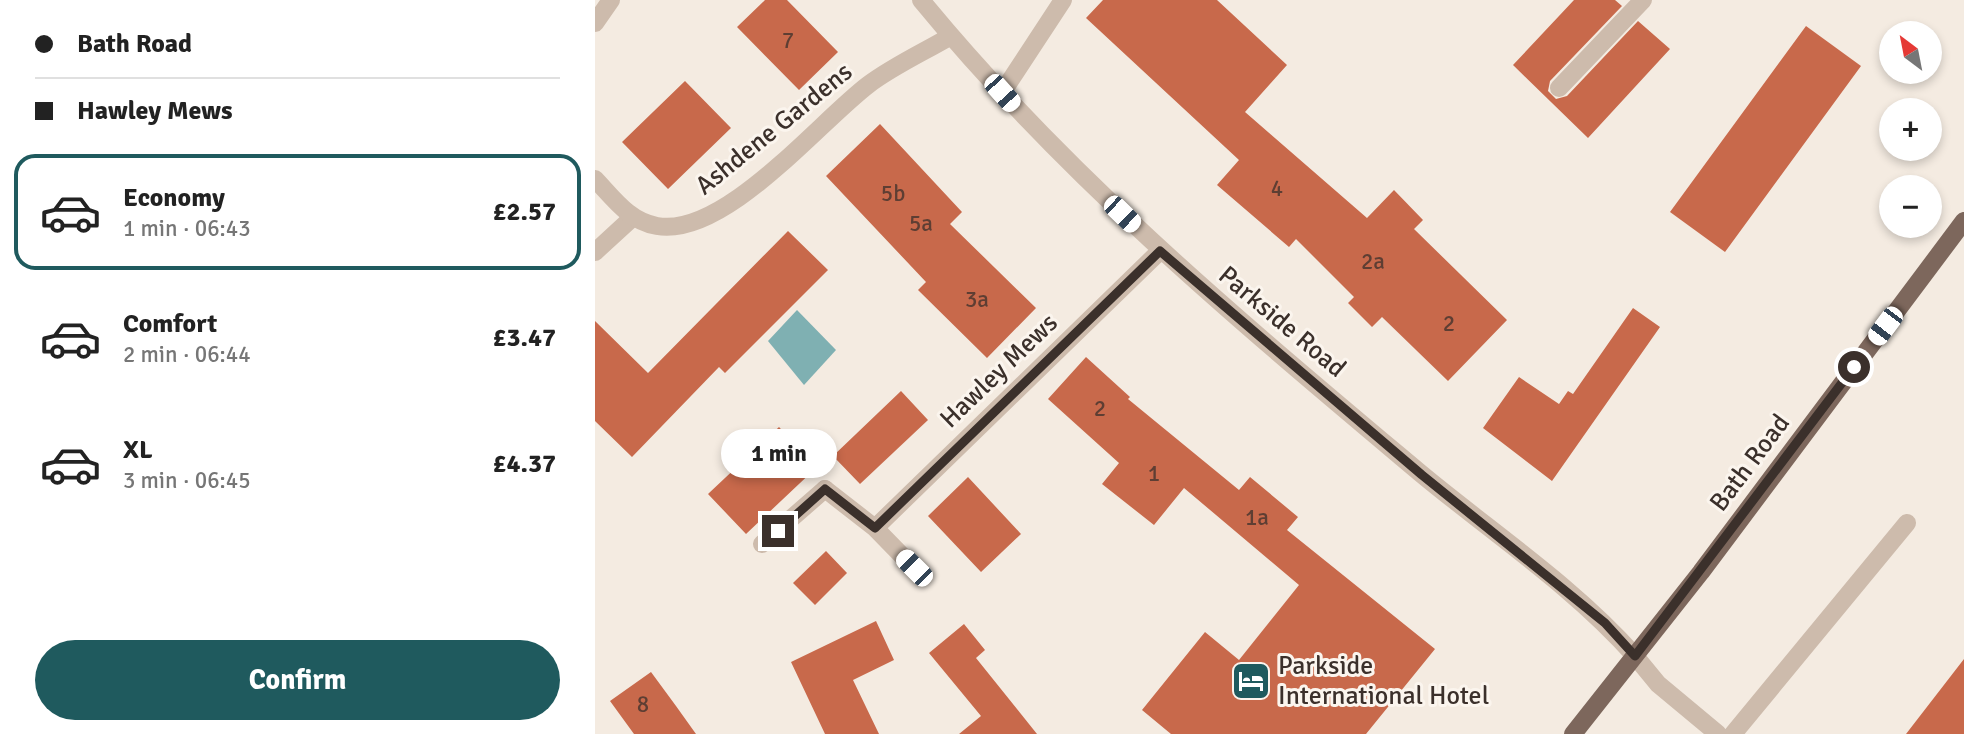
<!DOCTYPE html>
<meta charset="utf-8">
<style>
body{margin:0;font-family:Signika,sans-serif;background:#f2f2f2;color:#222;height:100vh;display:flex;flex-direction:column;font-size:26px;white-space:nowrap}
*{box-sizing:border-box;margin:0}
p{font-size:23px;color:#767676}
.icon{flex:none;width:38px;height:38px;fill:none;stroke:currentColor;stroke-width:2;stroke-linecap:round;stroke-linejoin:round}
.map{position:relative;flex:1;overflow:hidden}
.drawer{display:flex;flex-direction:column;background:#fff;width:595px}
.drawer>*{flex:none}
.hud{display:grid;align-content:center;height:154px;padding:0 35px;background:#fff}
.needle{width:46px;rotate:328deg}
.tools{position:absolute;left:1284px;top:21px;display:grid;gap:14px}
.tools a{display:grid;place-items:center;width:63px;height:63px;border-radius:50%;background:#fff;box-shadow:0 4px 10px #0003;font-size:35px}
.end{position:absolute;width:32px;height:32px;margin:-16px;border:9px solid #3b302b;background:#fff;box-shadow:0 0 0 4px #fff}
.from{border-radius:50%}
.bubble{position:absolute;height:49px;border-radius:24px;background:#fff;box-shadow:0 4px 10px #0003;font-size:23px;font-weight:800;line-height:49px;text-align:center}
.car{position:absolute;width:21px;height:42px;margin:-21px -10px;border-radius:9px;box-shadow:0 0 5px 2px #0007;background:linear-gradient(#fff 24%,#345 0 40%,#fff 0 76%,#345 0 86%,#fff 0)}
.hud b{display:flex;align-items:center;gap:24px;height:66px;font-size:26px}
.hud b+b{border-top:2px solid #e0e0e0}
.hud i{width:18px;height:18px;background:#222}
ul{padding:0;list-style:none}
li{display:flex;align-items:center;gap:21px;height:116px;margin:0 14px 10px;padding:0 21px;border:4px solid transparent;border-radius:21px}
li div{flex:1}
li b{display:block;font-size:26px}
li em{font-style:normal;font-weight:800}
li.active{border-color:#1f5a5e}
li>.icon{width:63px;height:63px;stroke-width:1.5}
.primary-button{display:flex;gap:14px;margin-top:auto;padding:14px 35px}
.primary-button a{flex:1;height:80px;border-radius:42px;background:#1f5a5e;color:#fff;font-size:28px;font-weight:800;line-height:80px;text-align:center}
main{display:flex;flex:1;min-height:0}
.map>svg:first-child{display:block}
.water{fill:#7fb0b2}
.building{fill:#c8694b}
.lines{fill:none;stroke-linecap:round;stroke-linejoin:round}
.lane{stroke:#cdbbac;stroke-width:18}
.street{stroke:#cdbbac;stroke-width:18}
.primary{stroke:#7d675c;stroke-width:18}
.route{stroke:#3b302b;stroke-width:9}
.labels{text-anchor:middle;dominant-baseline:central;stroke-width:6;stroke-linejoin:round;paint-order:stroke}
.number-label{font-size:23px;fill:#5e3e33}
.street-label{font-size:26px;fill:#3b302b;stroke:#fbf5ee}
.poi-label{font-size:26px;fill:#3b302b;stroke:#fbf5ee;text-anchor:start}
</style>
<main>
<section class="drawer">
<div class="hud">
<b><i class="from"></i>Bath Road</b>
<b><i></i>Hawley Mews</b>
</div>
<ul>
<li class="active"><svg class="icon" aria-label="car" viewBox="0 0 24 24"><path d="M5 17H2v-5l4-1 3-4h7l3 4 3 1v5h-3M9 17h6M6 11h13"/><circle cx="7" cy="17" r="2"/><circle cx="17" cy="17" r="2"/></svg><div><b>Economy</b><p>1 min · 06:43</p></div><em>£2.57</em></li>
<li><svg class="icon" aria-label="car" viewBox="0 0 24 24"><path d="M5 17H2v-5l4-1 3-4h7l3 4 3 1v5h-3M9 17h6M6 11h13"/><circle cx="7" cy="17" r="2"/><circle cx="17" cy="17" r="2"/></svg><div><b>Comfort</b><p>2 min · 06:44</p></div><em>£3.47</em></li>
<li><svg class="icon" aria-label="car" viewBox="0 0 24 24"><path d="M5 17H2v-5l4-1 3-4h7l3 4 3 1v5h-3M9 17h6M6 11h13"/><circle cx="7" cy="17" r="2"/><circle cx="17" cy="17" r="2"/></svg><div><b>XL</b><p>3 min · 06:45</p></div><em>£4.37</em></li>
</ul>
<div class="primary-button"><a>Confirm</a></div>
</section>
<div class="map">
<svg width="1369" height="734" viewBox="0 0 1369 734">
<rect width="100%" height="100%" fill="#f4ebe1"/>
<!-- water -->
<path class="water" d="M 202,310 L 241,350 L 209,385 L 173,341 Z"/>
<!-- building -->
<path class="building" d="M 170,0 L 192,0 L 243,52 L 204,90 L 142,27 Z
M 508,0 L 622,0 L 692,65 L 650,112 L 772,218 L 799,190 L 828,220 L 819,229 L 912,320 L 853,381 L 787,317 L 777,327 L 753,303 L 759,297 L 701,239 L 694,247 L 622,185 L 644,160 L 491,18 Z
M 979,0 L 1020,0 L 1027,6 L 955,81 L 953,91 L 961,99 L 972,96 L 1043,21 L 1075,49 L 993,138 L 918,65 Z
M 1211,26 L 1266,66 L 1130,252 L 1075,212 Z
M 90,81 L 136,128 L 73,189 L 27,142 Z
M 285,124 L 367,212 L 355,224 L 441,308 L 392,358 L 323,290 L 331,282 L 231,176 Z
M 193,231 L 233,270 L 130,373 L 124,367 L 37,457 L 0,421 L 0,321 L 53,373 Z
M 1038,308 L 1065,327 L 957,481 L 888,428 L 924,377 L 964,404 L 973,391 L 978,394 Z
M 491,357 L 535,397 L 533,399 L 644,490 L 655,477 L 703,517 L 692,530 L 840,649 L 771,734 L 576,734 L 547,710 L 610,632 L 644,660 L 704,585 L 589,488 L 559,525 L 507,484 L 524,463 L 453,399 Z
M 306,391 L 333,420 L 265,484 L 238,456 Z
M 184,427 L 222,467 L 151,534 L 113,494 Z
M 373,477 L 426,534 L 386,572 L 333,516 Z
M 231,551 L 252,573 L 220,605 L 198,583 Z
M 281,621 L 299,660 L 258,680 L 284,734 L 230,734 L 196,662 Z
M 369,624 L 390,650 L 381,658 L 442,734 L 364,734 L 386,716 L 334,653 Z
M 1369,659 L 1369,734 L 1311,734 Z
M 56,672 L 81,706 L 101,734 L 39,734 L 15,701 Z"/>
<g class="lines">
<!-- lane -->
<path class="lane" d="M 0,23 L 16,0
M 964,88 L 1048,0
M 407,93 L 468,0
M 0,252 L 37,218
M 167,544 L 230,489
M 1040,656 L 1063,684 L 1123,734
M 1138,734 L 1312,523"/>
<!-- street -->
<path class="street" d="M 326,0 C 472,178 648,324 824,472 C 896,532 978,586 1040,656
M 0,179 C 19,199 34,221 62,226 C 129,238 223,123 273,85 C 298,66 329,52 356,36
M 230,489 L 280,528 L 319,568
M 280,528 L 565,251"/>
<!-- primary -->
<path class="primary" d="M 978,734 L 1106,572 L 1369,221"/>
</g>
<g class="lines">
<!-- route -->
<path class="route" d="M 183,531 L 230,489 L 280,528 L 565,251 L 827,475 L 1010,623 L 1040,656 L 1259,367"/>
</g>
<!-- icons -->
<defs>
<symbol id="hotel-square" viewBox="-11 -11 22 22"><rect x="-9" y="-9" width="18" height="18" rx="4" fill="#1f5a5e" stroke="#fbf5ee"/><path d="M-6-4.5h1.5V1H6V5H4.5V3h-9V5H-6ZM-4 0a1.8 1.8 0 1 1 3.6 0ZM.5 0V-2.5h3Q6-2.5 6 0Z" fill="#fff"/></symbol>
</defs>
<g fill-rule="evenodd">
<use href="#hotel-square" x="634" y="659" width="44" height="44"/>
</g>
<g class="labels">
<!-- number labels -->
<g class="number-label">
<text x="193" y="40">7</text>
<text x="682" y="188">4</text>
<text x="298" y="193">5b</text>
<text x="326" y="223">5a</text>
<text x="778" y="261">2a</text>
<text x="382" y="299">3a</text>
<text x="854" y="323">2</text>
<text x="505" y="408">2</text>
<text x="559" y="473">1</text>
<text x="662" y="517">1a</text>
<text x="48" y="704">8</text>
</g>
<!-- street labels -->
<g class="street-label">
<text transform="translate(179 129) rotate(-39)">Ashdene Gardens</text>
<text transform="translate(687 322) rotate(40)">Parkside Road</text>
<text transform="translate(404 371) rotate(-44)">Hawley Mews</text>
<text transform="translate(1155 463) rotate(-53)">Bath Road</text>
</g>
<!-- poi labels -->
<g class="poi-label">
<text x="683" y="666">Parkside<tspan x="683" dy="30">International Hotel</tspan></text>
</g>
</g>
</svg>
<div class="tools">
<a><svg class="needle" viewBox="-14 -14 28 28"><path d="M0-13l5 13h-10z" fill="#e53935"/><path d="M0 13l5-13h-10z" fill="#767676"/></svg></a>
<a>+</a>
<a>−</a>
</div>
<i class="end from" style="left:1259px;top:367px"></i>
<i class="end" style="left:183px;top:531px"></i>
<div class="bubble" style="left:126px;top:429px;width:116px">1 min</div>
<i class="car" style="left:407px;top:93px;rotate:138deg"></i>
<i class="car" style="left:527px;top:214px;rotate:134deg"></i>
<i class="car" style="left:1290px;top:326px;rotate:217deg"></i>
<i class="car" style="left:319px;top:568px;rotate:315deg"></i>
</div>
</main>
